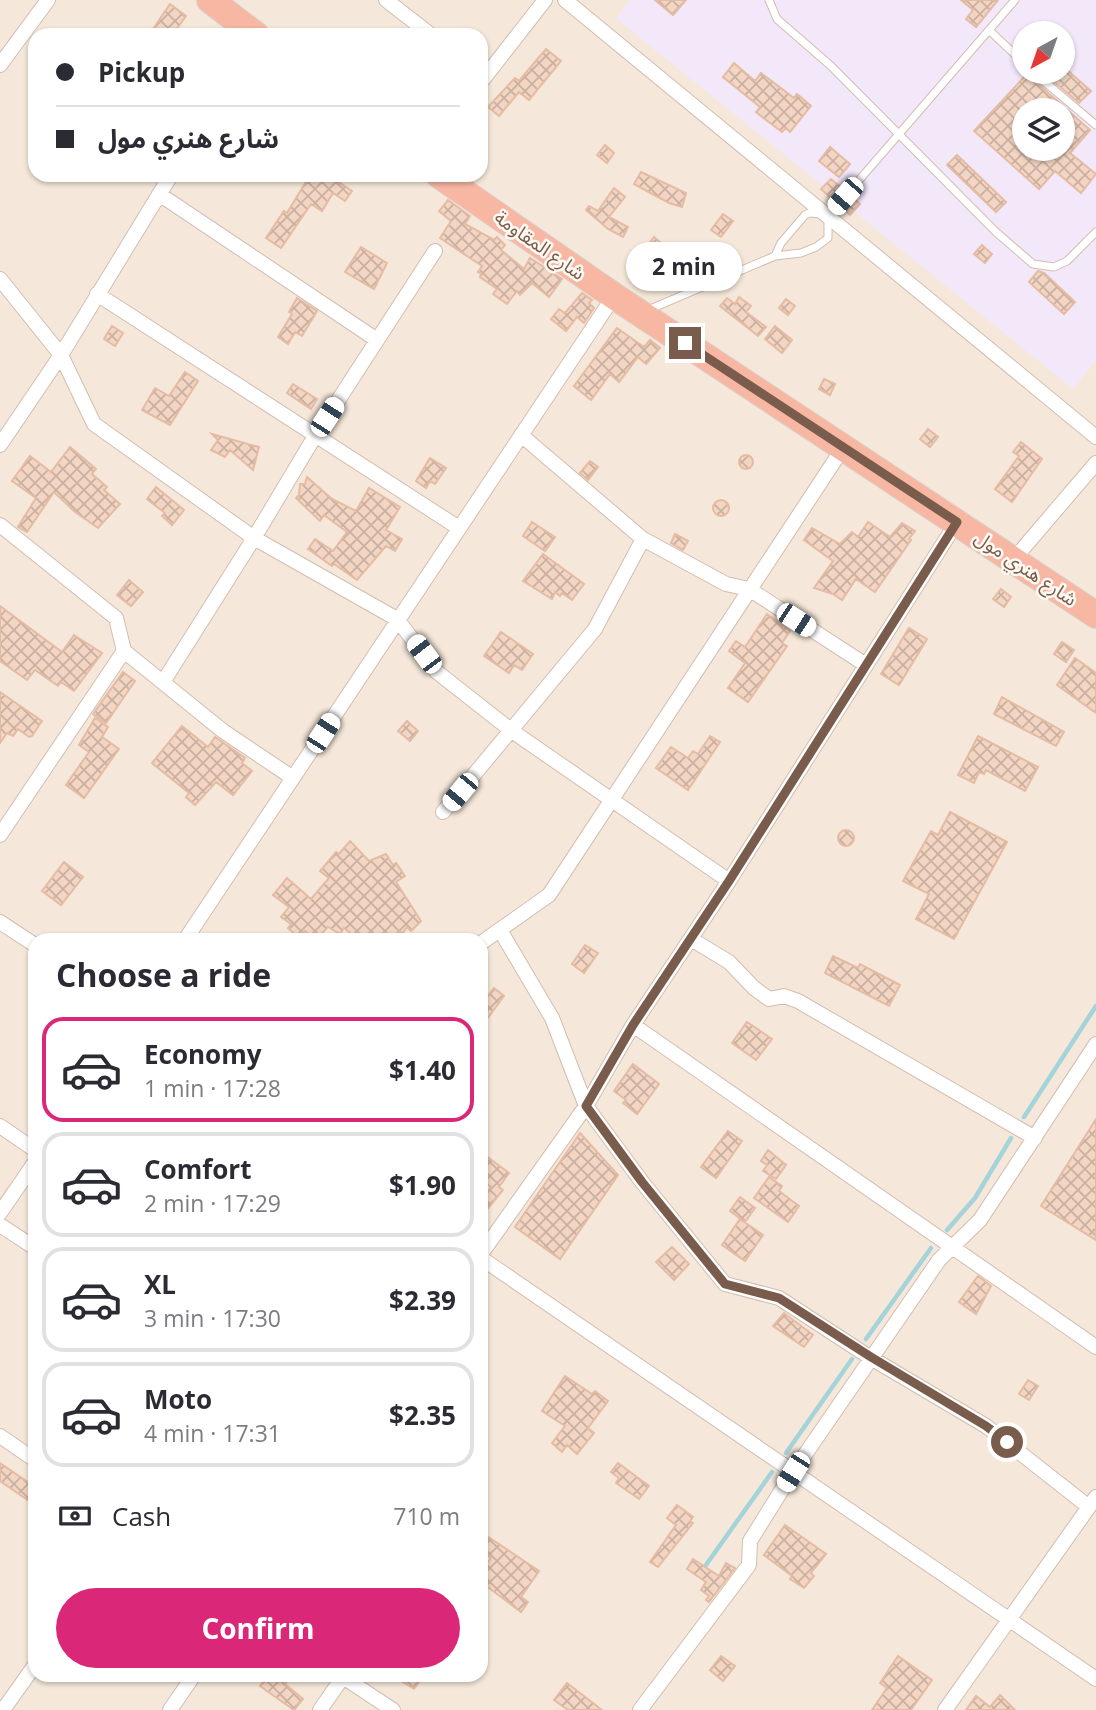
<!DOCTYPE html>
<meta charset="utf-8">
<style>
body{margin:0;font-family:"Open Sans","Noto Sans Arabic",sans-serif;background:#f2f2f3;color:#2b2b33;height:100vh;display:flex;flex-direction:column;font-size:26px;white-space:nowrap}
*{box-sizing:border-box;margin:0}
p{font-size:23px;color:#7c7c81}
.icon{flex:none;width:38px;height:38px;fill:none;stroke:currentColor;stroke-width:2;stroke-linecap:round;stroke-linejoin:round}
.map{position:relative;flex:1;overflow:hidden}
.details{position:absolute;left:28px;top:933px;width:460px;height:749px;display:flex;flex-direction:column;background:#fff;border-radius:21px;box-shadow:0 2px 5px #0004}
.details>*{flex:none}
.guide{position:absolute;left:28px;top:28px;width:460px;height:154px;border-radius:21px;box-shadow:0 2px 5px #0004;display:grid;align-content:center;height:154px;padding:0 28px;background:#fff}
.needle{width:46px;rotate:220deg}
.fabs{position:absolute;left:1012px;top:21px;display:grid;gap:14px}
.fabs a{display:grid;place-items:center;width:63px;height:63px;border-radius:50%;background:#fff;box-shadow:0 2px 5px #0004;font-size:35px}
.end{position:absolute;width:32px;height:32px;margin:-16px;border:9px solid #7a5c4d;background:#fff;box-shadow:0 0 0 4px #fff}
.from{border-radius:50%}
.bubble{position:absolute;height:49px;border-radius:24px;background:#fff;box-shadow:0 2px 5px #0004;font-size:23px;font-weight:700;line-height:49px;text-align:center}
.car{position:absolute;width:21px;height:42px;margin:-21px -10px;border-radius:9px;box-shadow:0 0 5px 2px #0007;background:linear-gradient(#fff 24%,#345 0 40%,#fff 0 76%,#345 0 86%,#fff 0)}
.guide b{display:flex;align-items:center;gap:24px;height:66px;font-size:26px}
.guide b+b{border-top:2px solid #e1e1e2}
.guide i{width:18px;height:18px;background:#2b2b33}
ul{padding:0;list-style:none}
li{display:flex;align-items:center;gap:21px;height:105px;margin:0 14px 10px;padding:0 14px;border:4px solid #e1e1e2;border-radius:21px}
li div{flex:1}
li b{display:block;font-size:26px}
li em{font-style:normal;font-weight:700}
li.on{border-color:#db2777}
li>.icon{width:63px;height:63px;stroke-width:1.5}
h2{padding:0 28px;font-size:32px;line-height:84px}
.pay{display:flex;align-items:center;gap:18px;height:77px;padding:0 28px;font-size:26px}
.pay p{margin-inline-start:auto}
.button{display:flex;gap:14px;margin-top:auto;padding:14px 28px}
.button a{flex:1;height:80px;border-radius:42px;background:#db2777;color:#fff;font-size:28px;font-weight:700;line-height:80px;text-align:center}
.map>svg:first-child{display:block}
.residential{fill:#f5e8da;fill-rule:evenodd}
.education{fill:#f3e8fa;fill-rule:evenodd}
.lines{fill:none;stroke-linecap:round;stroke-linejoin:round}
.stream{stroke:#a5d3da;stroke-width:4.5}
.building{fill:url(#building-cross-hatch);stroke:#e6bba3;stroke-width:2;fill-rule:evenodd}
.lane-casing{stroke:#d1beb0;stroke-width:9}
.street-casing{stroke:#d1beb0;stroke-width:16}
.highway-casing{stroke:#dad1cd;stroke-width:28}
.lane{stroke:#fff;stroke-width:7}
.street{stroke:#fff;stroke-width:14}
.highway{stroke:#f7b7a3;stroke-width:26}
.route{stroke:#7a5c4d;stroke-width:9}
.labels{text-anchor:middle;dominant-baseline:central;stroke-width:5;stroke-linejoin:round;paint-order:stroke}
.street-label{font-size:19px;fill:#7a5c4d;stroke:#fffaf3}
</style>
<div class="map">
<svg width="1096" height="1710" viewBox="0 0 1096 1710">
<defs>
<pattern id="building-cross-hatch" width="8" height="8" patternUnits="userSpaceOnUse" patternTransform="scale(1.75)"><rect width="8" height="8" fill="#f3d5c3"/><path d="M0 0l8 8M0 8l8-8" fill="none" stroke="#cab0a1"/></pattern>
</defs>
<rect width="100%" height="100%" fill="#fdf6ec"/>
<!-- residential -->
<path class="residential" d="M 0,0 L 1096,0 L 1096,1710 L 0,1710 ZM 1024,33 L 1062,33 L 1062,72 L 1024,72 ZM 35,35 L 481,35 L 481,175 L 35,175 ZM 1024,110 L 1062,110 L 1062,149 L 1024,149 ZM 35,940 L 481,940 L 481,1675 L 35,1675 Z"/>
<!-- education -->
<path class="education" d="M 630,0 L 1096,0 L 1096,360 L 1073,389 L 616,18 ZM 1024,33 L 1062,33 L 1062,72 L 1024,72 ZM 1024,110 L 1062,110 L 1062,149 L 1024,149 Z"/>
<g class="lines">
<!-- stream -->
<path class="stream" d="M 1024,1117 L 1096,1006
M 947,1230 L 975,1198 L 1011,1138
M 866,1339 L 931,1248
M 786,1453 L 852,1359
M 701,1572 L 772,1472"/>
</g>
<!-- building -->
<path class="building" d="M 655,0 L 686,0 L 673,15 Z
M 961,0 L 998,0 L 976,27 L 966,19 L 973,10 Z
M 170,4 L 186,16 L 172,35 L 149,35 Z
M 546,49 L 561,61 L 529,100 L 519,92 L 499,116 L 488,107 L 515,78 L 519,81 Z
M 734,63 L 755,81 L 761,73 L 794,98 L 797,94 L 811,106 L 790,132 L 786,128 L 782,132 L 766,120 L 756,112 L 760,107 L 723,77 Z
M 1065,68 L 1091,91 L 1079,103 L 1053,81 Z
M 1027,74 L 1090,130 L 1070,153 L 1096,174 L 1081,193 L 1055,171 L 1039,189 L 974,131 ZM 1024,110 L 1062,110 L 1062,149 L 1024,149 Z
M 605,145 L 614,153 L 607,163 L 597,155 Z
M 830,147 L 850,164 L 839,177 L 819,161 Z
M 957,155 L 1006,202 L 996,212 L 947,165 Z
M 641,172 L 686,193 L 682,207 L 669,203 L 634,184 Z
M 310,175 L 328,175 L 352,191 L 345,201 L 333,193 L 322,211 L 311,204 L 281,248 L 266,238 L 284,211 L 287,213 Z
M 831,179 L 843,189 L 833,200 L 821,189 Z
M 614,188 L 625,197 L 609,217 L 628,227 L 623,237 L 608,229 L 586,210 L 589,206 L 598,211 Z
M 852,197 L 860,204 L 850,215 L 843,208 Z
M 448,200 L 470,216 L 465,224 L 494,240 L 497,237 L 505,245 L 501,250 L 524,269 L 530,258 L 562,279 L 549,297 L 532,283 L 520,295 L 517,291 L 507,304 L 493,294 L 497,289 L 480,277 L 481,274 L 478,272 L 482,266 L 440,238 L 451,221 L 439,211 Z
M 723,214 L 733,221 L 721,237 L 711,230 Z
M 654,237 L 695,271 L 687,280 L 671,264 L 668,267 L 645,249 Z
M 982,245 L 992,254 L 985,263 L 974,254 Z
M 361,247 L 387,263 L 374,289 L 345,272 Z
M 1038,271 L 1044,273 L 1075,302 L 1064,314 L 1029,282 Z
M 582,293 L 592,300 L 589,303 L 594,308 L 584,323 L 577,317 L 566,331 L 551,319 L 559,309 L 565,313 Z
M 739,297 L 751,306 L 746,312 L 766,327 L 758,336 L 720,306 L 727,298 L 735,304 Z
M 297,298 L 317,311 L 302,336 L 295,332 L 288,344 L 278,337 L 292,314 L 289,312 Z
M 786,299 L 795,306 L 788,315 L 779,308 Z
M 112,326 L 123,333 L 115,346 L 104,339 Z
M 775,326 L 792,340 L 782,353 L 765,339 Z
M 617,328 L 644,347 L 650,340 L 660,348 L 646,364 L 638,357 L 619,382 L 610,374 L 591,400 L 574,386 Z
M 185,372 L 198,381 L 170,425 L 142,410 L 155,388 L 169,396 Z
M 824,379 L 835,384 L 830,395 L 819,389 Z
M 293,384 L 317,399 L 311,409 L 287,393 Z
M 928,429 L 938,437 L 930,447 L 920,439 Z
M 212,434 L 259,447 L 253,470 L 230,450 L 225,457 L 211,450 L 218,440 Z
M 1021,442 L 1042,459 L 1012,502 L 995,489 L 1019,456 L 1013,452 Z
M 70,447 L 96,469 L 92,474 L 107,487 L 104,490 L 120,504 L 98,528 L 75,512 L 54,492 L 27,532 L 18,527 L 36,498 L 12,481 L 30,456 L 51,472 Z
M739 462a7 7 0 1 1 14 0a7 7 0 1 1-14 0Z
M 430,458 L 446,468 L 435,484 L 430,481 L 426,488 L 416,481 Z
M 590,461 L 598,467 L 588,480 L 580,473 Z
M 307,477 L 332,499 L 356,511 L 369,488 L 400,507 L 386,530 L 402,539 L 395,551 L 386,546 L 357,580 L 334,564 L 332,566 L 308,549 L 315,539 L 333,551 L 347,532 L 324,515 L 320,521 L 296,498 L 299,495 L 300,484 L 305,484 Z
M 156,487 L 184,510 L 172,525 L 162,516 L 165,513 L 147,499 Z
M713 508a8 8 0 1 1 16 0a8 8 0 1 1-16 0Z
M 532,522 L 555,537 L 545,551 L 523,536 Z
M 868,522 L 890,537 L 902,523 L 915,531 L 909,539 L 911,540 L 875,592 L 856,579 L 842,600 L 833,594 L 814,588 L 833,561 L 804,540 L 812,528 L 840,544 L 852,532 L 858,537 Z
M 675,534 L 688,541 L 683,550 L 671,543 Z
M 543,554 L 584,584 L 572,600 L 562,593 L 560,596 L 555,592 L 552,599 L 523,581 Z
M 129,580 L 143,592 L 131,606 L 117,595 Z
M 1001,589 L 1011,597 L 1004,607 L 993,599 Z
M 0,606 L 62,652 L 74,635 L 102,653 L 74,691 L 61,682 L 58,686 L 35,670 L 27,680 L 0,661 Z
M 767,614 L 790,631 L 782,643 L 787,646 L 748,702 L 728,688 L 745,663 L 729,651 L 736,641 L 745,647 Z
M 909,628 L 927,639 L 899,685 L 881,674 Z
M 501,632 L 533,654 L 522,670 L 514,665 L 509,673 L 484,656 Z
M 1062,642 L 1074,650 L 1066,662 L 1054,654 Z
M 1075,658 L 1096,673 L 1096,713 L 1057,685 Z
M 123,672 L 135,681 L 106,723 L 93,714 Z
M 0,692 L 42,721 L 32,736 L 29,737 L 18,729 L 13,736 L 7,733 L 0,743 Z
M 1002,697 L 1064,732 L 1056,746 L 994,714 Z
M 95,718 L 108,727 L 102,737 L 119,749 L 84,798 L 66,785 L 89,752 L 79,745 Z
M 407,721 L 418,731 L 410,741 L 398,731 Z
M 182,726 L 208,747 L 215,737 L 245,758 L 242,763 L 252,771 L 233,795 L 216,782 L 195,805 L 186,797 L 189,793 L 152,763 Z
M 710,736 L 720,742 L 688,790 L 656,768 L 671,747 L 688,758 L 693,751 L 698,754 Z
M 978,736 L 1038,767 L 1025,791 L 986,770 L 984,774 L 979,772 L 974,783 L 958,775 Z
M 950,812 L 1007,842 L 954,939 L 916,919 L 929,894 L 903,881 L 931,831 L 938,835 Z
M838 838a8 8 0 1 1 16 0a8 8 0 1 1-16 0Z
M 350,841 L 369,861 L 386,854 L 393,865 L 396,863 L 405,876 L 396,882 L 421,921 L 411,931 L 407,927 L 402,934 L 399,931 L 392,940 L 359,940 L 344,928 L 340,934 L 328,927 L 315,940 L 305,931 L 299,938 L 288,928 L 291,924 L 281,917 L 289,907 L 273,895 L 287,878 L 311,899 L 329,878 L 320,871 L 336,852 L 339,854 Z
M 64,862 L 83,877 L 61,905 L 42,891 Z
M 585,945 L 598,953 L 584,973 L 572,964 Z
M 833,956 L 858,968 L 860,964 L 900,985 L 889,1006 L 825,973 Z
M 494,988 L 504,996 L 481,1027 L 481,1005 Z
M 747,1022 L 772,1039 L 756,1060 L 732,1043 Z
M 633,1064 L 659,1084 L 637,1114 L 623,1103 L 626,1100 L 614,1091 Z
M 1096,1119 L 1096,1240 L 1041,1206 Z
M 728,1131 L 742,1141 L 716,1178 L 701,1167 Z
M 580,1133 L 618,1175 L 560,1259 L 515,1227 Z
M 768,1150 L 786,1165 L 776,1179 L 763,1171 L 767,1165 L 761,1161 Z
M 481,1152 L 509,1173 L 499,1187 L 503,1190 L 481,1217 L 481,1200 L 491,1187 L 481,1180 Z
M 769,1177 L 782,1186 L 779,1191 L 799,1206 L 788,1222 L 754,1198 Z
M 740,1197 L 755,1208 L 745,1222 L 730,1211 Z
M 740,1219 L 763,1235 L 745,1261 L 722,1245 Z
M 672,1247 L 689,1264 L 674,1280 L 656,1262 Z
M 978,1276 L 991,1286 L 976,1314 L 959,1302 Z
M 784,1313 L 813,1335 L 804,1347 L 773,1326 Z
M 565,1376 L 592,1394 L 595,1391 L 608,1401 L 588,1428 L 594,1433 L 577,1454 L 567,1445 L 562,1452 L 552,1443 L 565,1426 L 542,1411 Z
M 1028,1380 L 1038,1386 L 1029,1400 L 1019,1394 Z
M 0,1463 L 35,1487 L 35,1505 L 0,1481 Z
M 618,1463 L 649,1486 L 639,1499 L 616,1483 L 619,1478 L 611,1472 Z
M 677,1505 L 693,1517 L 690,1521 L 693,1523 L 658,1567 L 650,1562 L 676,1525 L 667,1518 Z
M 785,1525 L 826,1554 L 811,1573 L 814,1576 L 804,1588 L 790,1579 L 792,1576 L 764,1555 Z
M 481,1532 L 539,1571 L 521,1597 L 528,1602 L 521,1612 L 481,1582 L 481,1572 L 491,1558 L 481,1551 Z
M 693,1559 L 719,1576 L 726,1563 L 735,1568 L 709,1602 L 706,1600 L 709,1596 L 701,1590 L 706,1582 L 687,1569 Z
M 721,1656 L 735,1666 L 723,1681 L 710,1670 Z
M 898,1656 L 932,1680 L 911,1710 L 872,1710 L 887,1688 L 880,1683 Z
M 268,1675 L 292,1675 L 285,1684 L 303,1699 L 294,1710 L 260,1686 Z
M 392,1675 L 424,1675 L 414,1689 Z
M 567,1683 L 602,1710 L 568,1710 L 554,1700 Z
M 1000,1695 L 1015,1710 L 966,1710 L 976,1696 L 990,1707 Z"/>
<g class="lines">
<defs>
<path id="lane" d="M 769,0 L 777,19 L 831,66 L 996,232 L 1033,264 L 1054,267 L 1067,261 L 1096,232
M 990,31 L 1024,63
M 1033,72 L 1096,125
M 775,256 L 781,243 L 805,215 L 809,213 L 822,214
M 648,310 L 775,256 L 801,253 L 816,247 L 828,238 L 828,216 L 1015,0"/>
<path id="street" d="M 386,0 L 431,35
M 565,0 L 1096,437
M 0,65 L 48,0
M 481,82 L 545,0
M 159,194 L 377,340
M 0,279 L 61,355 L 94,424 L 254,538 L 397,619 L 437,672 L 512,731 L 729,881
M 97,294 L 459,528
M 521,435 L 643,539 L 726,584 L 749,589 L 866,665
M 0,445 L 61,355 L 171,175
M 0,525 L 116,618 L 124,651 L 223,731 L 293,778
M 1014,559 L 1096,463
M 163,682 L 254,538 L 315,436 L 435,251
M 443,812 L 595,629 L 643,539
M 0,835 L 124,651
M 0,922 L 35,945
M 500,930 L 552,1018 L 586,1106 L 642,1182 L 725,1284 L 779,1298 L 871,1358 L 986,1426 L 1089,1507
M 691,939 L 729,962 L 754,988 L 769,999 L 784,996 L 798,1001 L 1035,1138
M 185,940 L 614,296
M 481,943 L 549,895 L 843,448
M 633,1025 L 1096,1347
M 0,1126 L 35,1150
M 0,1213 L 35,1162
M 0,1225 L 35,1248
M 481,1254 L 586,1106 L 633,1025 L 729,881 L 957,522
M 481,1258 L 1096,1679
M 0,1436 L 35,1460
M 340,1675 L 393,1710
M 3,1710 L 35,1665
M 170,1710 L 194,1675
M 320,1710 L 343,1677
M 640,1710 L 749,1565 L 750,1541 L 793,1472 L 939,1260 L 980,1220 L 1096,1044
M 945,1710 L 1096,1497"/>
<path id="highway" d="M 210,0 L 256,35
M 439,175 L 614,296 L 1096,615"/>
</defs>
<!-- lane casing -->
<use href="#lane" class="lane-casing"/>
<!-- street casing -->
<use href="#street" class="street-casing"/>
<!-- highway casing -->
<use href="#highway" class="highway-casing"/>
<!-- lane -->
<use href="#lane" class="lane"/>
<!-- street -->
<use href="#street" class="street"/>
<!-- highway -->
<use href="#highway" class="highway"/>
</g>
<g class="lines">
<!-- route -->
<path class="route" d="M 685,343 L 957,522 L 729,881 L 633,1025 L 586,1106 L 642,1182 L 725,1284 L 779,1298 L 871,1357 L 986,1426 L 1007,1442"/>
</g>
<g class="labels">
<!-- street labels -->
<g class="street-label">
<text transform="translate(540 245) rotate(35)">شارع المقاومة</text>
<text transform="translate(1026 568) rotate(34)">شارع هنري مول</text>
</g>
</g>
</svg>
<div class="fabs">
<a><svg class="needle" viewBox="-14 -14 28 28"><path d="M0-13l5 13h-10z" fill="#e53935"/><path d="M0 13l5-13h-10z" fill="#7c7c81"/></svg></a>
<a><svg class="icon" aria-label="layers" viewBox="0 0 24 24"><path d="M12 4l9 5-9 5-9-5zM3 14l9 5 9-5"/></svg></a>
</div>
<i class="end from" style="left:1007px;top:1442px"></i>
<i class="end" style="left:685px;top:343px"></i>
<div class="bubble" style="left:626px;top:242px;width:116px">2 min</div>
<i class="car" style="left:845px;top:196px;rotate:221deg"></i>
<i class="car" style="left:327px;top:417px;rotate:33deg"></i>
<i class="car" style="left:796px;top:620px;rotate:123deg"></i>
<i class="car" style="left:424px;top:654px;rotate:323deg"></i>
<i class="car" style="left:323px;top:733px;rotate:33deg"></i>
<i class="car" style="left:460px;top:792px;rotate:220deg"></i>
<i class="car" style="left:793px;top:1472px;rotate:212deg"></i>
<div class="guide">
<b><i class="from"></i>Pickup</b>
<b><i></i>شارع هنري مول</b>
</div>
<section class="details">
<h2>Choose a ride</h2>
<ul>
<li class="on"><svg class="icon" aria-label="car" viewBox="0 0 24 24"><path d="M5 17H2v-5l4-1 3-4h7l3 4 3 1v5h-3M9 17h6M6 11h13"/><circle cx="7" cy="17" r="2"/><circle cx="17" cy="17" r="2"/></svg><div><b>Economy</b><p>1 min · 17:28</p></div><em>$1.40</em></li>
<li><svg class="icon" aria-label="car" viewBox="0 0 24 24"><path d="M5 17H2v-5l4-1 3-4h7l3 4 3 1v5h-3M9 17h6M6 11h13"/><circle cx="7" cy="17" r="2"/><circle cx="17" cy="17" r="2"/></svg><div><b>Comfort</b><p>2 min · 17:29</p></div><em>$1.90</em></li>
<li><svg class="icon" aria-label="car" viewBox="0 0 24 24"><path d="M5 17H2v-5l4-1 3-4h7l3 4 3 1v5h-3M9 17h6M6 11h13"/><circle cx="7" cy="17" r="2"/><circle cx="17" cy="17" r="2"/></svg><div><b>XL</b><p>3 min · 17:30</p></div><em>$2.39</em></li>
<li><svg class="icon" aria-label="car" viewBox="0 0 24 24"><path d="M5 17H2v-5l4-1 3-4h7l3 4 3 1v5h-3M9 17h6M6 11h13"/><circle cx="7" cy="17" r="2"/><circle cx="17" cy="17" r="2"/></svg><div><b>Moto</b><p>4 min · 17:31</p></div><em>$2.35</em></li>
</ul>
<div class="pay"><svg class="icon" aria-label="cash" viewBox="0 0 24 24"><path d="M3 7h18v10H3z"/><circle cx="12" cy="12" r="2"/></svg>Cash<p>710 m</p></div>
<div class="button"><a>Confirm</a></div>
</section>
</div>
